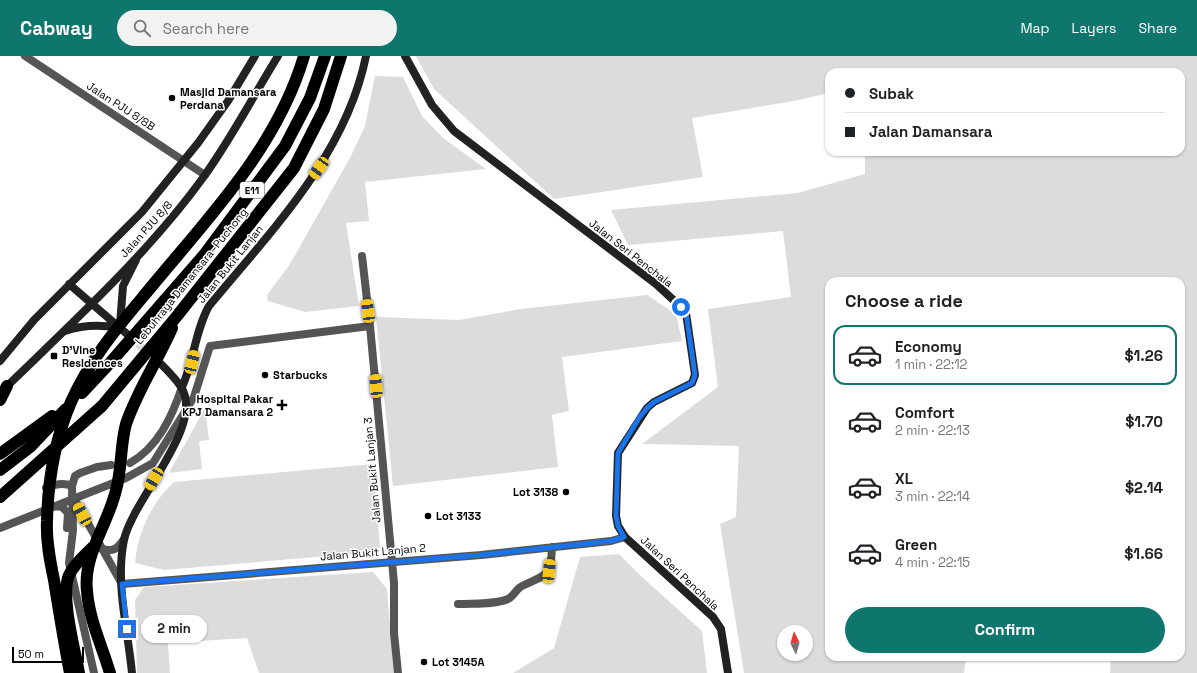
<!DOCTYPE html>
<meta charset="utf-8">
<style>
body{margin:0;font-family:"Space Grotesk",sans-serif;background:#f2f2f2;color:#202124;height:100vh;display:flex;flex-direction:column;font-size:15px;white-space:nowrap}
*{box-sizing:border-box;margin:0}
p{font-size:13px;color:#757577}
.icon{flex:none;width:22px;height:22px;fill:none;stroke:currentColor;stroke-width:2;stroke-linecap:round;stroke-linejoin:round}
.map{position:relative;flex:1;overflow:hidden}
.side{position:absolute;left:825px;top:221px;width:360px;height:384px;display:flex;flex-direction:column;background:#fff;border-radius:12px;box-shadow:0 1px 3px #0004}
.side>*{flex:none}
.hud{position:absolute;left:825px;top:12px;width:360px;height:88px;border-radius:12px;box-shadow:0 1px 3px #0004;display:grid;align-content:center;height:88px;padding:0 20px;background:#fff}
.needle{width:26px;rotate:355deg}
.tools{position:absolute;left:777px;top:569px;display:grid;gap:8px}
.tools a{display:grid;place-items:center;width:36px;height:36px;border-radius:50%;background:#fff;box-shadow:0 1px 3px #0004;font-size:20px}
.scale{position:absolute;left:12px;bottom:10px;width:72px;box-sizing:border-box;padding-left:4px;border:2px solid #000;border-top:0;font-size:11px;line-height:14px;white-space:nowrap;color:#000;-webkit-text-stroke:3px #fff;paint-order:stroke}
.end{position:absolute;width:18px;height:18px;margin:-9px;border:5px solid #1a73e8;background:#fff;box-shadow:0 0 0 2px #fff}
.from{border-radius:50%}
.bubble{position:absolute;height:28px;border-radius:14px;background:#fff;box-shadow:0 1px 3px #0004;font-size:13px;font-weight:700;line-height:28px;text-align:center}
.car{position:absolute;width:12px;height:24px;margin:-12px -6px;border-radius:5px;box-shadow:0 0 3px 1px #0007;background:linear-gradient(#f5c518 24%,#345 0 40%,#f5c518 0 76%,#345 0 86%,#f5c518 0)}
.hud b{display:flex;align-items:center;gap:14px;height:38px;font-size:15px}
.hud b+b{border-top:1px solid #e0e0e0}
.hud i{width:10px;height:10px;background:#202124}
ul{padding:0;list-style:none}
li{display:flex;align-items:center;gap:12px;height:60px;margin:0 8px 6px;padding:0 12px;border:2px solid transparent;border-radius:12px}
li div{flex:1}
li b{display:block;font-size:15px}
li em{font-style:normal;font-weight:700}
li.current{border-color:#0f766e}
li>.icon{width:36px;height:36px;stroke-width:1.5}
h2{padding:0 20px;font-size:18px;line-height:48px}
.primary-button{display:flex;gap:8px;margin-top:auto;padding:8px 20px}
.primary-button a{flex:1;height:46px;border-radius:24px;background:#0f766e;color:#fff;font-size:16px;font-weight:700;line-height:46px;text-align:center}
header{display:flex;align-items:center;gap:24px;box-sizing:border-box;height:56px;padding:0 20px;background:#0f766e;color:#fff}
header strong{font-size:19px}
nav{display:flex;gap:22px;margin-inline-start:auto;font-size:14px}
.search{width:280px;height:36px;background:#f2f2f2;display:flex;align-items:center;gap:10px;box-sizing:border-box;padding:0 14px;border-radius:22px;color:#757577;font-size:15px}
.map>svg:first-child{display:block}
.green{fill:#dcdcdc;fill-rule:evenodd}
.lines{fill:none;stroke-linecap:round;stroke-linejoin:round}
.secondary-tunnel{stroke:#d9d9d9;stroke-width:8;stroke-dasharray:8 4;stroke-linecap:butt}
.street{stroke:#555;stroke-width:8}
.secondary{stroke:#222;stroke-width:8}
.highway{stroke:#000;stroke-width:12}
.route{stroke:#1a73e8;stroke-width:5}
.poi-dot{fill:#000;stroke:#fff;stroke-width:1.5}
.labels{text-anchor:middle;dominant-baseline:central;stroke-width:3;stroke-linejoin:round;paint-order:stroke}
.shield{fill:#fff;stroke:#4c4c4c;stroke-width:1}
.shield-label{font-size:10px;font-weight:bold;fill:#000}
.poi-label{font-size:11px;font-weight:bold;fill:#000;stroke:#fff;text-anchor:start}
.street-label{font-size:11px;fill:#000;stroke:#fff}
</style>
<header>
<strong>Cabway</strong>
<div class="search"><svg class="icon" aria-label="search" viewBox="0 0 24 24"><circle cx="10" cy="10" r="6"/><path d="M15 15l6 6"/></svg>Search here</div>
<nav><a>Map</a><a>Layers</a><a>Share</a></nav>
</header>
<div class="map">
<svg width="1197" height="617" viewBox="0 0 1197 617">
<rect width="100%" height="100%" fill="#fff"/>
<!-- green -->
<path class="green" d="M 416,0 L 1197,0 L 1197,617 L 1110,617 L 1111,601 L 1181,601 L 1181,225 L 829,225 L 829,601 L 966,601 L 964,617 L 744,617 L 720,468 L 736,461 L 739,390 L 642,388 L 718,331 L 708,253 L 791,241 L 783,175 L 628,189 L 611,154 L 798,137 L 865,118 L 865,96 L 1181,96 L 1181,16 L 829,16 L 829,37 L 794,45 L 692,62 L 703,121 L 554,143 L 434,33 ZM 784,576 L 806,576 L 806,598 L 784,598 Z
M 375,20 L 403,21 L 422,60 L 443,82 L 486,113 L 365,126 L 369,165 L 346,167 L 359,250 L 305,256 L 268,245 L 267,239 L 290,208 L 351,100 L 365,70 Z
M 647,239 L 676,258 L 682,285 L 562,301 L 569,355 L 552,359 L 558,411 L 393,430 L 376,261 L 459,264 L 521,253 Z
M 205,352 L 209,384 L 199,385 L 202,413 L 169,417 Z
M 373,408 L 380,491 L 375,496 L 164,514 L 135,507 C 138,476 151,447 174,426 Z
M 619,498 L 642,521 L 702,575 L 707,617 L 513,617 L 554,592 L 580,501 Z
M 373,516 L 387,533 L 394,617 L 259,617 L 247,582 L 168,587 L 170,617 L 137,617 L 135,544 L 144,531 Z"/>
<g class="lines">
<!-- secondary-tunnel -->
<path class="secondary-tunnel" d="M 129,280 L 150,299"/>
<!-- street -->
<path class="street" d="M 25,0 L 205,119
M 362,200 L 370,270 L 394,527 L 394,577 L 398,617
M 130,407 C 158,391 172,361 182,331
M 46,432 C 55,428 63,426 72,430
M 72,439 L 122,528 L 481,499 L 611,485 L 625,481
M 54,450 L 62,451 L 68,457 L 67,472
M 0,472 L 126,422 L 153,407 L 194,341 L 210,290 L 370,270
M 102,493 C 114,496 117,493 124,483
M 458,548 C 473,547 494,549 508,543 C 514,540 516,533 522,530 C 546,518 551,522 552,491
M 94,617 L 69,507 L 73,474 L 72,430 L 75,420 L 80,417 L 97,411 L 111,409"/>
<!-- secondary -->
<path class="secondary" d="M 405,0 L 432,49 L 454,75 L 656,228 L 681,251 L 686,257 L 695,319 L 692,327 L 654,346 L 647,352 L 618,397 L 616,460 L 618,470 L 625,481 L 713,561 L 721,573 L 728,617
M 69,228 L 127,278
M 120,268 L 123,230 L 136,204
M 65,275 C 83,269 99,268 118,272
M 0,305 L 34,264 L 142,156 L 198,87 L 228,45 L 255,0
M 182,331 C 194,305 195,275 209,250 C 271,175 346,99 366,0
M 4,333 C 73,266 149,197 205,119 C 232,81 254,39 278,0
M 132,617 C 128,574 115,527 124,484 C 132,444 206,369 181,331 C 176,323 168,315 161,308"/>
<!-- highway -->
<path class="highway" d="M 82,337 L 110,307 L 204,199 L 285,90 L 310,42 L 325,0
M 0,344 L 7,330
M 0,398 L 52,360
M 0,414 L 30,391 L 66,353
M 0,441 L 102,350 L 177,260 L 294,112 L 324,53 L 341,0
M 70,617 C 64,586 59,555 54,524 C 50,505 46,485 47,465 C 48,425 55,383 71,346 C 88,307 115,274 142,242 C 203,167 276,95 304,0
M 79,617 C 75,594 60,540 69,519 C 74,508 84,500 93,491
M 110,617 C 102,590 89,563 87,535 C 83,498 108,469 116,434 C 122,413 120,390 126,368 C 137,335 158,304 172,272"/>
</g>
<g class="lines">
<!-- route -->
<path class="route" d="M 127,573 L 122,528 L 481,499 L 611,485 L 624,481 L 618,470 L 616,460 L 618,397 L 639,362 L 647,352 L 654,346 L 692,327 L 695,319 L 686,257 L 681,251"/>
</g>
<!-- markers -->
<g class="poi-dot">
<circle cx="172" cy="42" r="4"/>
<rect x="50" y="296" width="8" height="8" rx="2"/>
<circle cx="265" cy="319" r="4"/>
<path d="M280 343h4v4h4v4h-4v4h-4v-4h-4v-4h4z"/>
<circle cx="566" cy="436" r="4"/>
<circle cx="428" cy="460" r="4"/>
<circle cx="424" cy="606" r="4"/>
</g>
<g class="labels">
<!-- shield labels -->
<rect class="shield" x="240" y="126" width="24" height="16" rx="3"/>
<g class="shield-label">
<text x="252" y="134">E11</text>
</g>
<!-- poi labels -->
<g class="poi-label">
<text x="180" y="36">Masjid Damansara<tspan x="180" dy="13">Perdana</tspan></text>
<text x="62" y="294">D'Vine<tspan x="62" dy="13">Residences</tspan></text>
<text x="273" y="319">Starbucks</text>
<text x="273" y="343" text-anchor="end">Hospital Pakar<tspan x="273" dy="13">KPJ Damansara 2</tspan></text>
<text x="558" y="436" text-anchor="end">Lot 3138</text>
<text x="436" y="460">Lot 3133</text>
<text x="432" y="606">Lot 3145A</text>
</g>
<!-- street labels -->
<g class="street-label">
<text transform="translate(121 50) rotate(33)">Jalan PJU 8/8B</text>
<text transform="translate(146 173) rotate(-48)">Jalan PJU 8/8</text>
<text transform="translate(631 197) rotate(38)">Jalan Seri Penchala</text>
<text transform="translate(230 208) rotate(-51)">Jalan Bukit Lanjan</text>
<text transform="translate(191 220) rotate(-51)">Lebuhraya Damansara–Puchong</text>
<text transform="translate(372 414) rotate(-95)">Jalan Bukit Lanjan 3</text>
<text transform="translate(373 496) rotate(-5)">Jalan Bukit Lanjan 2</text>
<text transform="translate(680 517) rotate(43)">Jalan Seri Penchala</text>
</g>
</g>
</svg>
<div class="tools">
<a><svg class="needle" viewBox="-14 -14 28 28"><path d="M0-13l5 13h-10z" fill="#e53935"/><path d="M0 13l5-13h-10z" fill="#757577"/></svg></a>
</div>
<div class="scale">50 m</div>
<i class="end from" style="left:681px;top:251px"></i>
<i class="end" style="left:127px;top:573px"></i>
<div class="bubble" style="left:141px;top:559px;width:66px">2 min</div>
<i class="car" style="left:319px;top:112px;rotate:216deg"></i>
<i class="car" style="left:368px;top:255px;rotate:353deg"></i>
<i class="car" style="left:192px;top:306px;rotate:13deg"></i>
<i class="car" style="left:376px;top:330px;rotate:355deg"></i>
<i class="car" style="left:154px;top:423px;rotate:210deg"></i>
<i class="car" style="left:82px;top:458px;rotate:332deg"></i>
<i class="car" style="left:549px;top:515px;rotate:6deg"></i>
<div class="hud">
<b><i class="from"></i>Subak</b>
<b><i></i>Jalan Damansara</b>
</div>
<section class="side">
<h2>Choose a ride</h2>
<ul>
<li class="current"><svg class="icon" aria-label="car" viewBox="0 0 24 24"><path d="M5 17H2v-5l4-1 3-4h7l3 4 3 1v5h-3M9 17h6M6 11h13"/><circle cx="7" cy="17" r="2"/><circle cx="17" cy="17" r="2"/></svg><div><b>Economy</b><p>1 min · 22:12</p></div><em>$1.26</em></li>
<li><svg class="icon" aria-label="car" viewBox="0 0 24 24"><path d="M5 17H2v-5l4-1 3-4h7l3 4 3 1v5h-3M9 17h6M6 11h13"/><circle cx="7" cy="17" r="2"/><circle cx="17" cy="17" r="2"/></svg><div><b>Comfort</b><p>2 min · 22:13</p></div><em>$1.70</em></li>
<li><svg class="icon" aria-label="car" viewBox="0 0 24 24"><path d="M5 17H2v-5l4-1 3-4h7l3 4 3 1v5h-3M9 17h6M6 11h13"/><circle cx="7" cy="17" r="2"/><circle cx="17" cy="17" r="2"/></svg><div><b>XL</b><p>3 min · 22:14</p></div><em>$2.14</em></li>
<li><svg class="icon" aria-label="car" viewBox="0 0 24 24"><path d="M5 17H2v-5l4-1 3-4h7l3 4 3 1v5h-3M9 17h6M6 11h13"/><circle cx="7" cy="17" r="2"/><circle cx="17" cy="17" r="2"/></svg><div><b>Green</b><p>4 min · 22:15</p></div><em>$1.66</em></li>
</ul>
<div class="primary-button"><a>Confirm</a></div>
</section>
</div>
